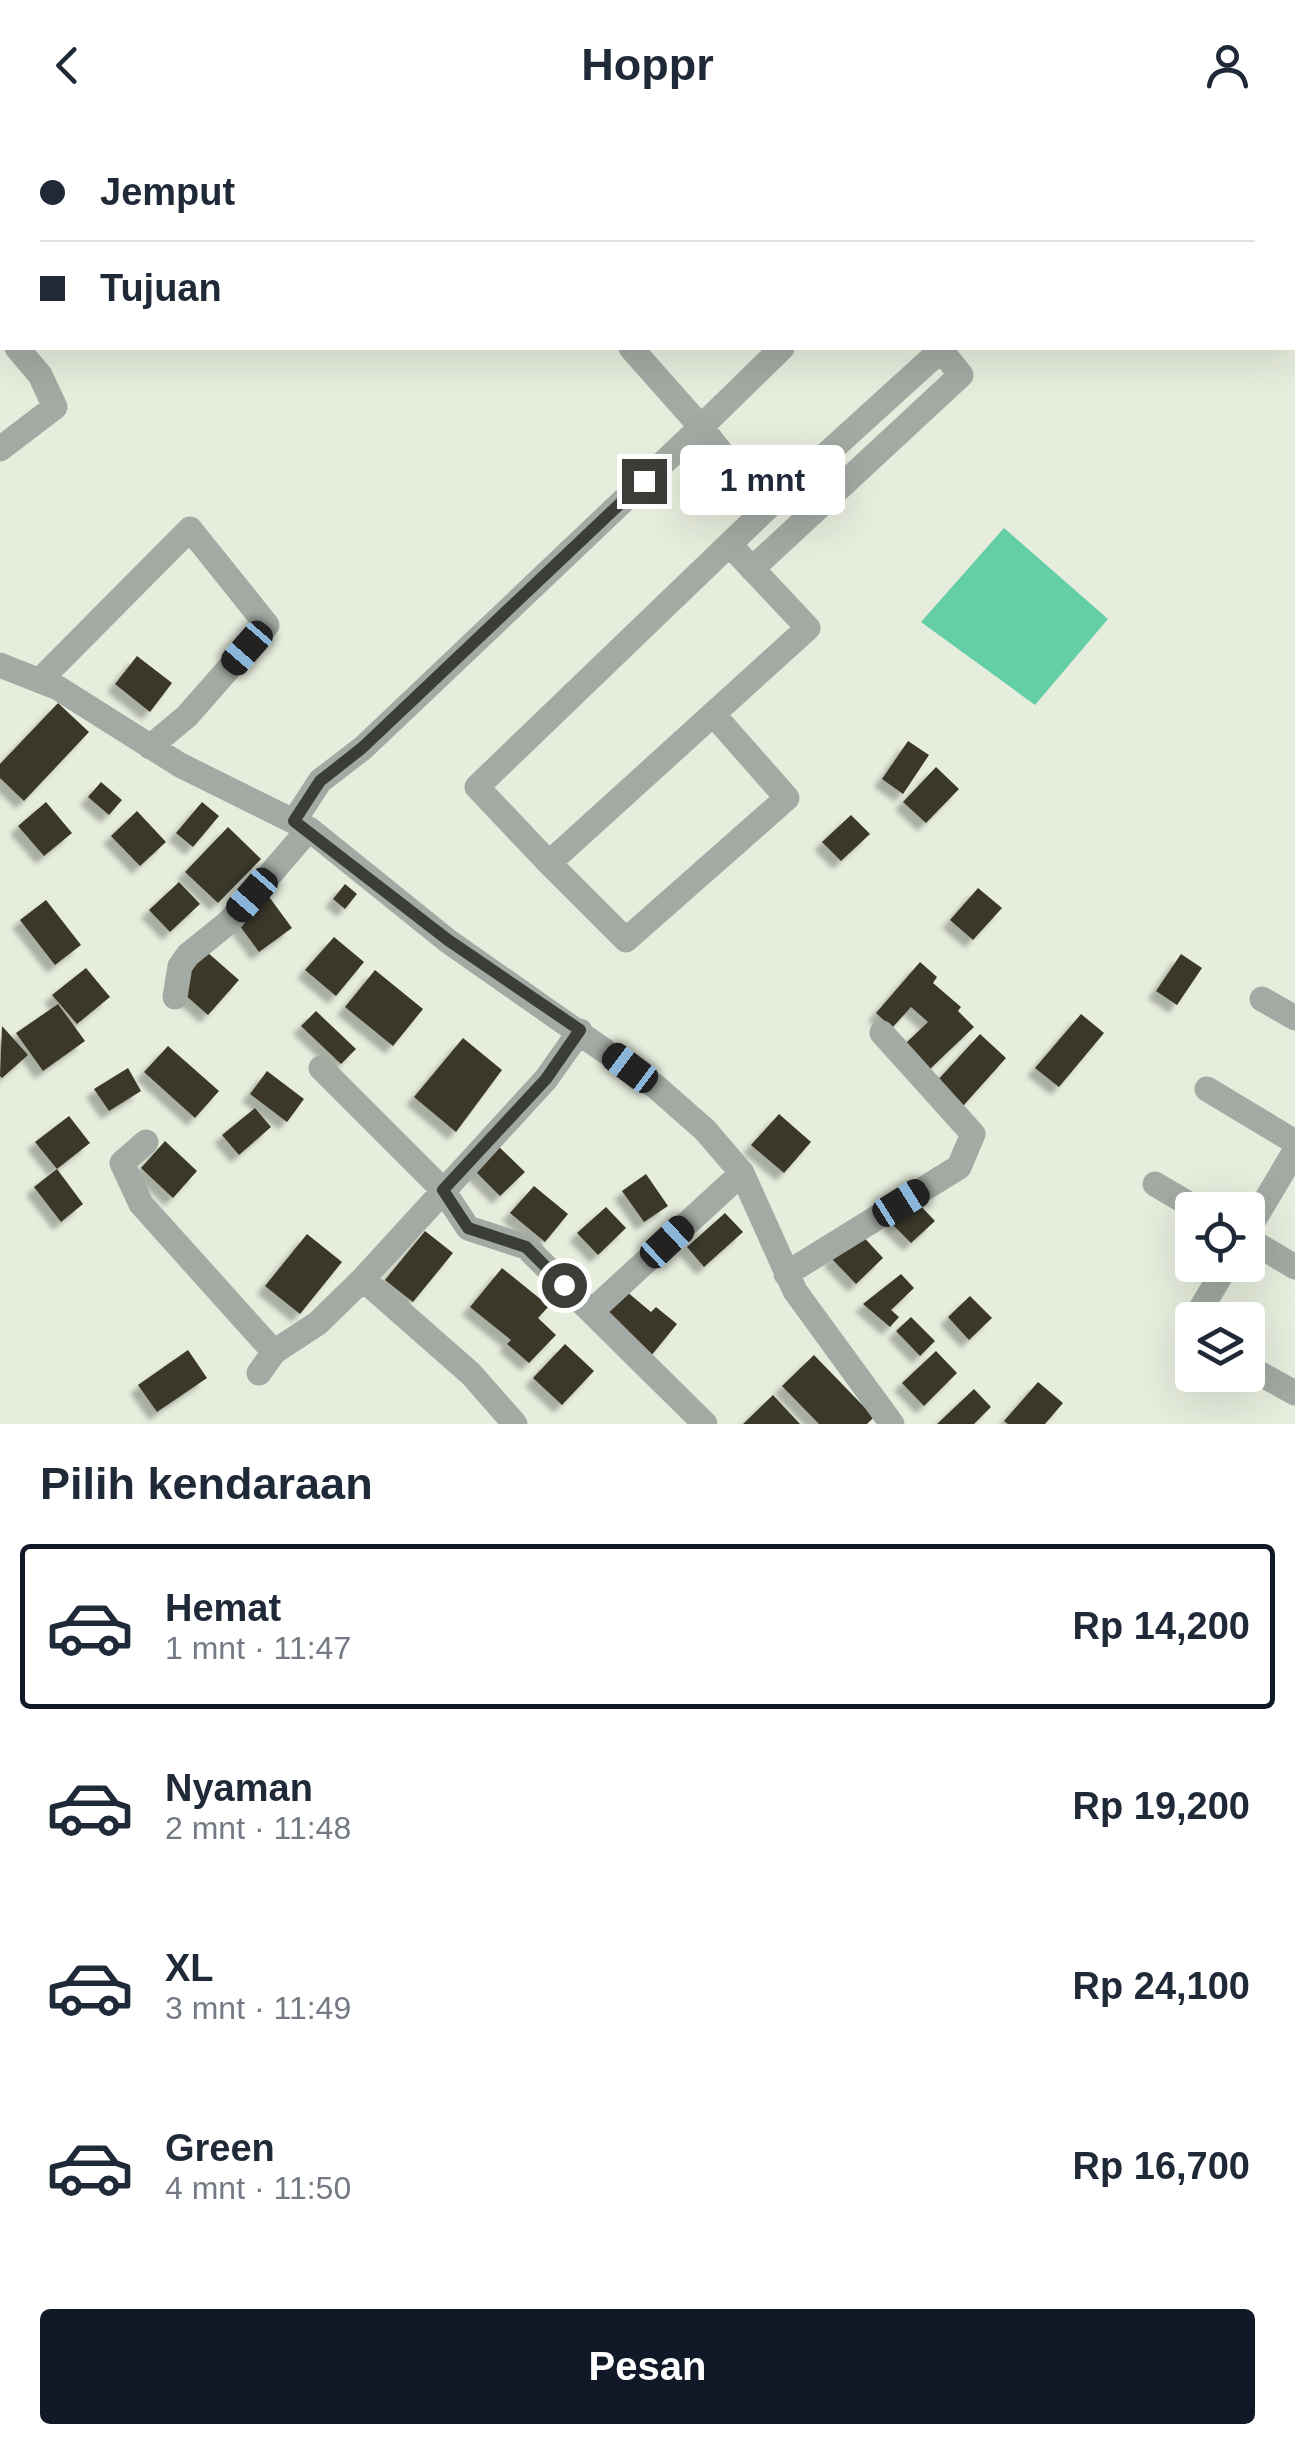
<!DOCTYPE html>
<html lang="id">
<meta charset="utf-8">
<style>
body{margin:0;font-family:Arial,sans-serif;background:#f6f6f7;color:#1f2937;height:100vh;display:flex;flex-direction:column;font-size:38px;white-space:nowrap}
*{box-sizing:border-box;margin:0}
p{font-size:32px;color:#747a83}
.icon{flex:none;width:55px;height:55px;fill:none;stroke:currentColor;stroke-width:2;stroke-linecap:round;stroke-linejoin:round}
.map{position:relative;height:1294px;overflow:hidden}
.details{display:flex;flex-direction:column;background:#fff;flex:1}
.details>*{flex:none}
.hud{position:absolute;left:0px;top:0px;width:1295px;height:220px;box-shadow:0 10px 40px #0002;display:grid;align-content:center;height:220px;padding:0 40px;background:#fff}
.buttons{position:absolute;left:1175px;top:1062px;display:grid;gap:20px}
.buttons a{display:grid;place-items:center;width:90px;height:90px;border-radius:10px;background:#fff;box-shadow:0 10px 40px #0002;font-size:50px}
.end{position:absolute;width:45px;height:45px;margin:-22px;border:12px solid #3b3d37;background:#fff;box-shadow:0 0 0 5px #fff}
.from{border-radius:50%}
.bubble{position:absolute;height:70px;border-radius:10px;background:#fff;box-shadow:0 10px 40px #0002;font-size:32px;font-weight:700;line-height:70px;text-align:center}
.car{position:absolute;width:30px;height:60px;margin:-30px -15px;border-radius:12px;box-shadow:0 0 8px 2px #0007;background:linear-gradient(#222 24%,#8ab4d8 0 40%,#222 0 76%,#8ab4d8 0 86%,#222 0)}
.hud b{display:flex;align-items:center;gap:35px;height:95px;font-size:38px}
.hud b+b{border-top:2px solid #e0e1e3}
.hud i{width:25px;height:25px;background:#1f2937}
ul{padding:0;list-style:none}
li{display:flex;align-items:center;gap:30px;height:165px;margin:0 20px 15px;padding:0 20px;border:5px solid transparent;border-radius:10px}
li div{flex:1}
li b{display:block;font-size:38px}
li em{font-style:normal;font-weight:700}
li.selected{border-color:#111827}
li>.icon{width:90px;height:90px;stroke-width:1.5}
h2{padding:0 40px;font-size:45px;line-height:120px}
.primary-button{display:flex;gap:20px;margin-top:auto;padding:20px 40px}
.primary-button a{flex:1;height:115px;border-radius:10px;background:#111827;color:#fff;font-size:40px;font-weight:700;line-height:115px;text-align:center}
header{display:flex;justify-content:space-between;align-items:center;height:130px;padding:0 40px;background:#fff;font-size:45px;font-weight:700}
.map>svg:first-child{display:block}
.water{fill:#64cea7}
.building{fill:#3b392c;filter:url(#shadow)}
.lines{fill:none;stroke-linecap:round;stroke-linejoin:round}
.minor{stroke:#a3a9a3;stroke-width:25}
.route{stroke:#3b3d37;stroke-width:12}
</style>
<header><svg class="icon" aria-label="back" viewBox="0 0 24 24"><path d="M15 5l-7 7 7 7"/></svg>Hoppr<svg class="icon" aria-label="person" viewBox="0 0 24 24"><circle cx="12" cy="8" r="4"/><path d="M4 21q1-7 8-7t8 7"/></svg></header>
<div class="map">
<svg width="1295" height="1294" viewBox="0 0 1295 1294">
<defs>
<filter id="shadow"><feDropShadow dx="-8" dy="8" stdDeviation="2.5" flood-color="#0004"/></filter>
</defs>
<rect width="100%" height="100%" fill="#e7eddd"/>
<!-- water -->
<path class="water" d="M 1004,398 L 1108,489 L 1035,575 L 921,492 Z"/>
<!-- building -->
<path class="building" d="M 137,526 L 172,553 L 150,582 L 115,554 Z
M 58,573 L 89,602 L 24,671 L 0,648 L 0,634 Z
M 908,611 L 929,625 L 903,664 L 882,649 Z
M 936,637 L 959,659 L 926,693 L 903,672 Z
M 101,652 L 122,670 L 109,685 L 88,667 Z
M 46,672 L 72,703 L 44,726 L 18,696 Z
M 202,672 L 219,686 L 193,717 L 176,703 Z
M 137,681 L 166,712 L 140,736 L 111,706 Z
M 851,685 L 870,704 L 841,731 L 822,712 Z
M 228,697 L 261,729 L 218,773 L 185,742 Z
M 179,752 L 200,774 L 170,802 L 149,780 Z
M 345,754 L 357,764 L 345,779 L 333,769 Z
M 978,758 L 1002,778 L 973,810 L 950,790 Z
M 267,764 L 292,798 L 259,822 L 234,788 Z
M 46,770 L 81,815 L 55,835 L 20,790 Z
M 334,807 L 364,832 L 336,866 L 305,840 Z
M 207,822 L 239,850 L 208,885 L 176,857 Z
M 1181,824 L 1202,838 L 1177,875 L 1156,861 Z
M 920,832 L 937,847 L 933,853 L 961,877 L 958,881 L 974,897 L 930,939 L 906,913 L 928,892 L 911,877 L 892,898 L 876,883 Z
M 86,838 L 110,867 L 77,894 L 52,865 Z
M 375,840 L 423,879 L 393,916 L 345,877 Z
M 58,874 L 85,911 L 43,941 L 16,903 Z
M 316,881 L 356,919 L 341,934 L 301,896 Z
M 1081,884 L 1104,903 L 1059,957 L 1035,938 Z
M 2,896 L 28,925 L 2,948 L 0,946 Z
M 980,904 L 1006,928 L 963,976 L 936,952 Z
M 463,908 L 502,940 L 456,1002 L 414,967 Z
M 168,916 L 219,961 L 195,988 L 144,942 Z
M 128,938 L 141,961 L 109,981 L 94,959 Z
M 267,941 L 304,969 L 287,992 L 250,964 Z
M 255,978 L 271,997 L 239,1025 L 222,1005 Z
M 779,984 L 811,1012 L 784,1043 L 751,1015 Z
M 69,986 L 90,1013 L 57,1039 L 83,1074 L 61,1092 L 34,1057 L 57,1039 L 35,1012 Z
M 165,1011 L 197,1041 L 173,1068 L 141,1038 Z
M 495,1013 L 525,1042 L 500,1066 L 471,1037 Z
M 646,1044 L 668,1076 L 644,1092 L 622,1061 Z
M 534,1056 L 568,1084 L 545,1112 L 510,1083 Z
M 915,1070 L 935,1091 L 911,1113 L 891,1093 Z
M 606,1077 L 626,1098 L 598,1125 L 577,1103 Z
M 725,1083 L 743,1102 L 704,1137 L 687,1117 Z
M 425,1101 L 453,1123 L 413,1172 L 385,1150 Z
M 859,1102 L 883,1128 L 856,1154 L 831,1128 Z
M 307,1104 L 342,1132 L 300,1184 L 265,1156 Z
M 502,1138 L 549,1176 L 538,1188 L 556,1205 L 529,1233 L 507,1214 L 511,1210 L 470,1177 Z
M 901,1144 L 914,1158 L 891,1180 L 899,1187 L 890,1197 L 863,1174 Z
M 620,1156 L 651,1182 L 656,1177 L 677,1194 L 646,1232 L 598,1183 Z
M 970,1166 L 992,1188 L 969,1210 L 948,1187 Z
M 911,1187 L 935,1211 L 920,1226 L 896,1201 Z
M 565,1214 L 594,1241 L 562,1275 L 533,1248 Z
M 188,1220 L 207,1248 L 157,1282 L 138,1255 Z
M 936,1221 L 957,1243 L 924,1276 L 902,1253 Z
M 814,1225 L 874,1287 L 867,1294 L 819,1294 L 782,1256 Z
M 1038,1252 L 1063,1273 L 1045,1294 L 1008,1294 L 1004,1291 Z
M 974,1259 L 991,1277 L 974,1294 L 937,1294 Z
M 773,1265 L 800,1294 L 743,1294 Z"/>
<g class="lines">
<!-- minor -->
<path class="minor" d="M 71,0 L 73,2
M 230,0 L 232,2
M 382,2 L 384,0
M 550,2 L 553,0
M 703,2 L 706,0
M 0,196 L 2,199
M 0,319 L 55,277 L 40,245 L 17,218
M 766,379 L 701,297 L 782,218
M 730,415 L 808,498 L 549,733 L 477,657 L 766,379 L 941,220 L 961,245 L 752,439
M 0,535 L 58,558 L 180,635 L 309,699 L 448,811 L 655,956 L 705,1000 L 742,1043 L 795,1161 L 892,1294
M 40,550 L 190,399 L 267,495 L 187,586 L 150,617
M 294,691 L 320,651 L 363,618 L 701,297 L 631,218
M 549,733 L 626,810 L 787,668 L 713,584
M 175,867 L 180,836 L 188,825 L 230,791 L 309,699
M 1262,869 L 1295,888
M 321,938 L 443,1060 L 468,1098 L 526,1117 L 705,1294
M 1207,959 L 1295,1012
M 146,1012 L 122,1033 L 141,1074 L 274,1222
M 1155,1054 L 1199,1080
M 1248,1100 L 1295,1021
M 1248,1109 L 1295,1137
M 786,1144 L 959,1037 L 973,1004 L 882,903
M 363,1149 L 471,1244 L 515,1294
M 592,1181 L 742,1043
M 1194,1190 L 1227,1135
M 1248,1237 L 1295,1263
M 259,1243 L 274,1222 L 318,1193 L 363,1149 L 546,949 L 580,901"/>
</g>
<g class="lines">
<!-- route -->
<path class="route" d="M 564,1155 L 526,1117 L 468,1098 L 443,1060 L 546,949 L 580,900 L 448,810 L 294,691 L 320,651 L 362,618 L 644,351"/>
</g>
</svg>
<div class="buttons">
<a><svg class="icon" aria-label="locate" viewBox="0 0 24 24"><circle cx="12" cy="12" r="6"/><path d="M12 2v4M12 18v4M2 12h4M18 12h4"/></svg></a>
<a><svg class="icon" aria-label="layers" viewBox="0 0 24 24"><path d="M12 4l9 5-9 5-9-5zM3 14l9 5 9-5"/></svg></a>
</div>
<i class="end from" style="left:564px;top:1155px"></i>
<i class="end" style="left:644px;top:351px"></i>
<div class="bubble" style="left:680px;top:315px;width:165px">1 mnt</div>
<i class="car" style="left:247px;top:518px;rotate:221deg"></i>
<i class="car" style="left:252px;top:765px;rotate:221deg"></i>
<i class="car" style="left:630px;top:938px;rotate:307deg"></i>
<i class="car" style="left:901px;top:1073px;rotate:58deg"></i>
<i class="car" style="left:667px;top:1112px;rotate:47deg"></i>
<div class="hud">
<b><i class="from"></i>Jemput</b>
<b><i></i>Tujuan</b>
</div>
</div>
<section class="details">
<h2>Pilih kendaraan</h2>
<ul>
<li class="selected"><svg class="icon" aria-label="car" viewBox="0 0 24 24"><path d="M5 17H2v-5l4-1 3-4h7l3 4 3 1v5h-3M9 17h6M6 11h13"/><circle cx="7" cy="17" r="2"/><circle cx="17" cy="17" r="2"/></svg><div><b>Hemat</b><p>1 mnt · 11:47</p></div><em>Rp 14,200</em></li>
<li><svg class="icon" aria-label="car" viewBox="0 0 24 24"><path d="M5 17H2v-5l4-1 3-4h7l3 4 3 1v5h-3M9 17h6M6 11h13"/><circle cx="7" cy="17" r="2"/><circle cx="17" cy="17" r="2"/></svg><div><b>Nyaman</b><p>2 mnt · 11:48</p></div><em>Rp 19,200</em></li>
<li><svg class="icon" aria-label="car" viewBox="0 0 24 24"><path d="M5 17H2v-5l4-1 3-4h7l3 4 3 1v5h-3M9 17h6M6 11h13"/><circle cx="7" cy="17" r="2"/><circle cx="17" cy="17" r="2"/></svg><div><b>XL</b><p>3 mnt · 11:49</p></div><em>Rp 24,100</em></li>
<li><svg class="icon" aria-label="car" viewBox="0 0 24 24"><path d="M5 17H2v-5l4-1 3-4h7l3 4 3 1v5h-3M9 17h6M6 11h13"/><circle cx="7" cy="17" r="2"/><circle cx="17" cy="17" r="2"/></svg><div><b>Green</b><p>4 mnt · 11:50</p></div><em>Rp 16,700</em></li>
</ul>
<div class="primary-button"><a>Pesan</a></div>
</section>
